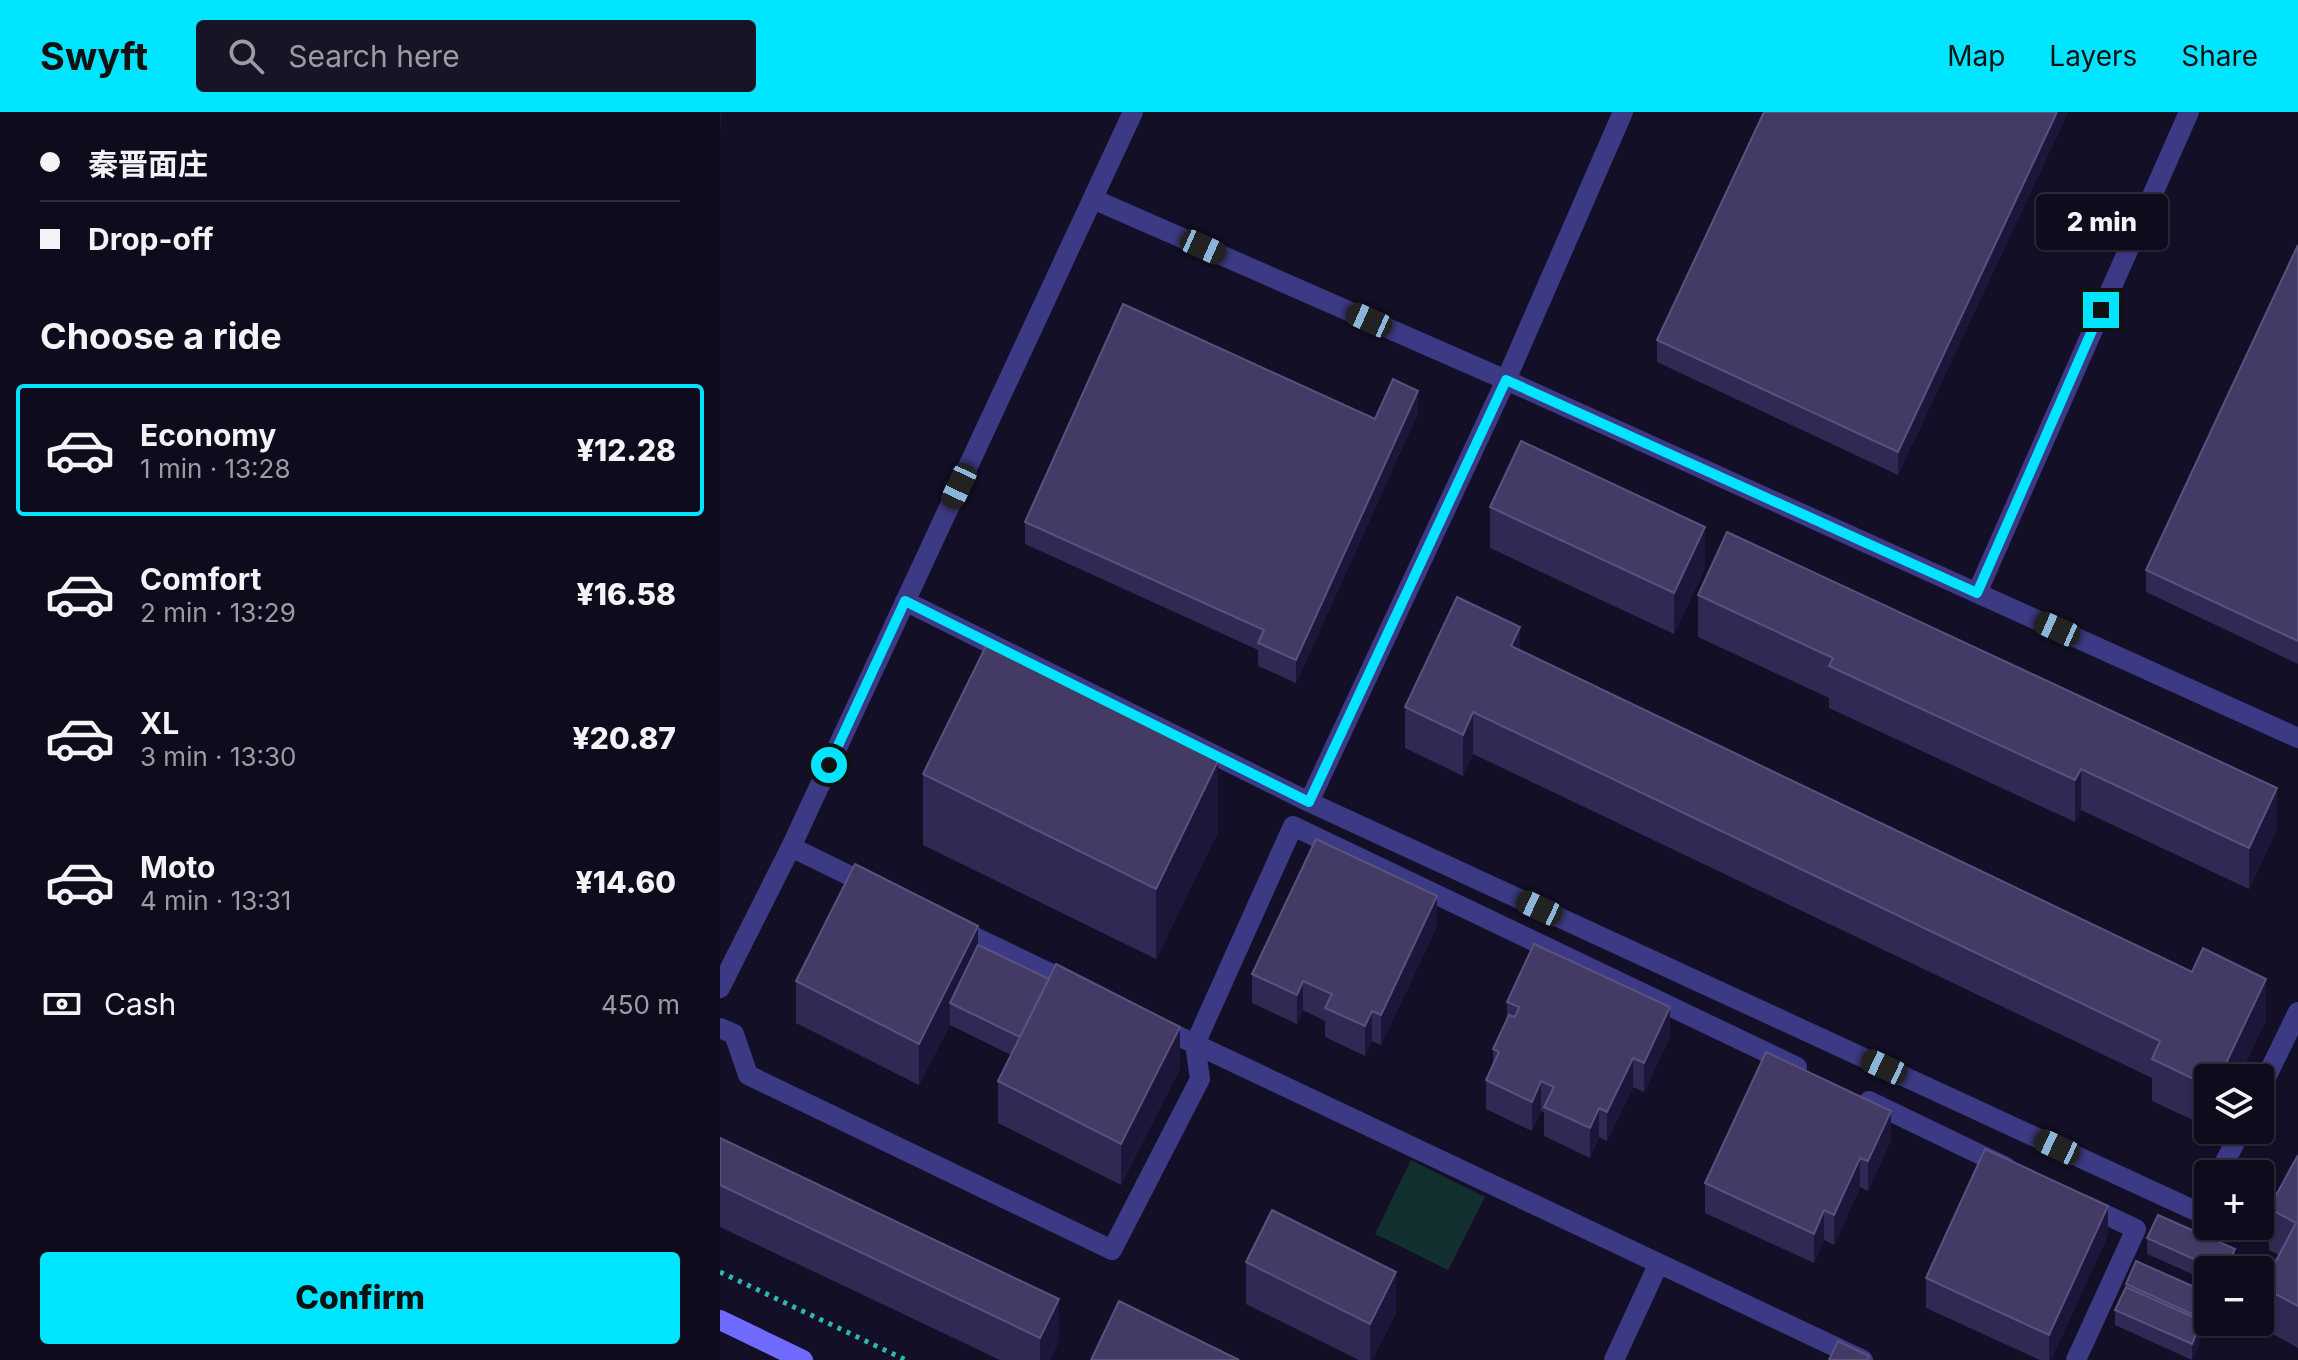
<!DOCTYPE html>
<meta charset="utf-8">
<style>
body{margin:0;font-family:Inter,"Noto Sans SC",sans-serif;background:#171425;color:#f1f3f6;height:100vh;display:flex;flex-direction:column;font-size:30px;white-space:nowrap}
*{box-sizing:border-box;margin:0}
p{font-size:26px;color:#9b9ba3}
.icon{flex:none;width:44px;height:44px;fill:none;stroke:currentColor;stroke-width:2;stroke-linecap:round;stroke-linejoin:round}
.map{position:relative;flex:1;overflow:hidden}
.drawer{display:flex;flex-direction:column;background:#0e0b1c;width:720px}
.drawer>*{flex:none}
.top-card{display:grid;align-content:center;height:176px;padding:0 40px;background:#0e0b1c}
.tools{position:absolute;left:1474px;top:952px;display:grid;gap:16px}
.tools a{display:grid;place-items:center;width:80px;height:80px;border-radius:8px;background:#0e0b1c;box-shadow:0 2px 6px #0004,0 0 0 2px #2e2b3b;font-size:40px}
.end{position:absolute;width:36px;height:36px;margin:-18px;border:10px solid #00e5ff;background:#111;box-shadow:0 0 0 4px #111}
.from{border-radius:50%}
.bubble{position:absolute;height:56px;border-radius:8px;background:#0e0b1c;box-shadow:0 2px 6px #0004,0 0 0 2px #2e2b3b;font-size:26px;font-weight:800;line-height:56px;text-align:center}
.car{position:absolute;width:24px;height:48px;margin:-24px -12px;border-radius:10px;box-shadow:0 0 6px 2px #0007;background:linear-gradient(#222 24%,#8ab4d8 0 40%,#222 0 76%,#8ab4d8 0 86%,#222 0)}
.top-card b{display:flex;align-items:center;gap:28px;height:76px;font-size:30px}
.top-card b+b{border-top:2px solid #2e2b3b}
.top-card i{width:20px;height:20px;background:#f1f3f6}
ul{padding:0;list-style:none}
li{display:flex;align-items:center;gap:24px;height:132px;margin:0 16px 12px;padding:0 24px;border:4px solid transparent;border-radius:8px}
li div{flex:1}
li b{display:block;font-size:30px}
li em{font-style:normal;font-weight:800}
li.on{border-color:#00e5ff}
li>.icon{width:72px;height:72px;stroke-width:1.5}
h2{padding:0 40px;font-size:36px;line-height:96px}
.pay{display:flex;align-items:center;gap:20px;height:88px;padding:0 40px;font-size:30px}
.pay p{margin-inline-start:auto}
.action{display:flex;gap:16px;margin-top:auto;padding:16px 40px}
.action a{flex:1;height:92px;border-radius:8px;background:#00e5ff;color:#111;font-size:32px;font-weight:800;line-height:92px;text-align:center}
header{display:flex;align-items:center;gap:48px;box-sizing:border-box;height:112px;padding:0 40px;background:#00e5ff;color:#111}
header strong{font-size:38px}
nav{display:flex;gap:44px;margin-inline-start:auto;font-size:28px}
.search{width:560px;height:72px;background:#171425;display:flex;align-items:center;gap:20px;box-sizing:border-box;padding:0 28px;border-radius:8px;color:#9b9ba3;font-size:30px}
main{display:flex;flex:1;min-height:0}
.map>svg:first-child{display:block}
.green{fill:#12302f}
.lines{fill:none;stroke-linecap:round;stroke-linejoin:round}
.path{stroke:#2fb8b0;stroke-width:5;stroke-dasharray:4 6;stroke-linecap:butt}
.street{stroke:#3d3a85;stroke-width:20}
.secondary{stroke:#6f6bff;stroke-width:20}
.wall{fill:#312854}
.shaded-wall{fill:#1d163a}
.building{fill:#433a66;stroke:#5a527e;stroke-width:2}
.route{stroke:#00e5ff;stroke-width:10}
</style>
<header>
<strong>Swyft</strong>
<div class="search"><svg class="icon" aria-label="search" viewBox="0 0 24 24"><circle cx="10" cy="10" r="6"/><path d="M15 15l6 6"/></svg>Search here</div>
<nav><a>Map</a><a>Layers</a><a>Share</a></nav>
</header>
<main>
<section class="drawer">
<div class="top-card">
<b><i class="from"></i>秦晋面庄</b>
<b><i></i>Drop-off</b>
</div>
<h2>Choose a ride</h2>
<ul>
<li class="on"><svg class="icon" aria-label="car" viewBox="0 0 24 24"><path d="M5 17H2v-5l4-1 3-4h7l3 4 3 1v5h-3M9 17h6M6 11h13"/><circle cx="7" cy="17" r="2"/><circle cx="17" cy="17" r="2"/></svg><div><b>Economy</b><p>1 min · 13:28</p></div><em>¥12.28</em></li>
<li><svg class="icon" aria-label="car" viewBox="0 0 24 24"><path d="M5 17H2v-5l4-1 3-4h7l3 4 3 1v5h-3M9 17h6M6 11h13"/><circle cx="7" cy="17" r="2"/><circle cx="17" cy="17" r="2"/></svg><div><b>Comfort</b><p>2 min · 13:29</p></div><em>¥16.58</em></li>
<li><svg class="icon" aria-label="car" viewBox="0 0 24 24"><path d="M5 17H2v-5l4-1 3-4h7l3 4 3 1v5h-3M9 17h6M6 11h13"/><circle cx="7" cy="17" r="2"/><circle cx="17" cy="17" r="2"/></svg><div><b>XL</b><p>3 min · 13:30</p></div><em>¥20.87</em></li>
<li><svg class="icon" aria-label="car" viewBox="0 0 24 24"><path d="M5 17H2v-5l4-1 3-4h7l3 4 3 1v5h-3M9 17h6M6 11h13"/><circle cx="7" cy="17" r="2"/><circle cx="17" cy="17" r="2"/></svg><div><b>Moto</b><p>4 min · 13:31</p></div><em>¥14.60</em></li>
</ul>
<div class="pay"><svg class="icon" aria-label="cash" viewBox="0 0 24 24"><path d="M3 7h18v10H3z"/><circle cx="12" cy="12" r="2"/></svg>Cash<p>450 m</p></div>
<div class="action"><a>Confirm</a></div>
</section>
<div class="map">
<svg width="1578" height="1248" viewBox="0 0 1578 1248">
<rect width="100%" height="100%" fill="#130f26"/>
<!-- green -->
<path class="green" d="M 691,1048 L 765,1085 L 728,1158 L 655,1122 Z"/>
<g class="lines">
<!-- path -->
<path class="path" d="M 0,1160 L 186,1248"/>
<!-- street -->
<path class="street" d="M 373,87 L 786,268 L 1578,626
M 1257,481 L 1469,0
M 185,489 L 589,690 L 1480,1101 L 1488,1085
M 589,690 L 786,268 L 903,0
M 71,735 L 153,775
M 236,816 L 355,873
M 0,876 L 71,735 L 413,0
M 0,916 L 14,922 L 28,963 L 392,1138 L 480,967 L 475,932 L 437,914
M 1077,955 L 573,714 L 475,932 L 1143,1248
M 1540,978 L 1578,900
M 1149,989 L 1286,1055
M 1499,1062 L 1521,1018
M 894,1248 L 938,1153
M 1356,1248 L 1416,1117 L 1365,1093"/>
<!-- secondary -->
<path class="secondary" d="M 0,1208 L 83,1248"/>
</g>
<!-- wall -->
<path class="wall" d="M 1348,0 L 1178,363 L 937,250 L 937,228 Z
M 1578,133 L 1578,552 L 1426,480 L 1426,458 Z
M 698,301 L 576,571 L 538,554 L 538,538 L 305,432 L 305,410 L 655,307 Z
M 770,395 L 985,456 L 954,522 L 770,436 Z
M 978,483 L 1557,717 L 1529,777 L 1361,698 L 1355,710 L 1109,596 L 1109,586 L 978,525 Z
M 800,538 L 1546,908 L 1518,966 L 1488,966 L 1488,1015 L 1432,989 L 1432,966 L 753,642 L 743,664 L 685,636 L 685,595 Z
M 203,662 L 498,720 L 436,847 L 203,733 Z
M 717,814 L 661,933 L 652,929 L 645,944 L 605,925 L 605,909 L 583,898 L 577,912 L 532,891 L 532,862 Z
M 258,833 L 460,956 L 401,1073 L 278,1011 L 278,969 L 291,943 L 230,913 L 230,912 L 199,973 L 76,911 L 76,869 Z
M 787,890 L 950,925 L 924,980 L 913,975 L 887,1029 L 879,1025 L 870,1046 L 824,1024 L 824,1000 L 821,999 L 812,1019 L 766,997 L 766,968 L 773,952 L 773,937 L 787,907 Z
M 0,1026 L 339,1229 L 330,1248 L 280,1248 L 0,1115 Z
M 1171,1028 L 1148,1079 L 1140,1075 L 1114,1133 L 1104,1128 L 1094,1151 L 985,1101 L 985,1071 Z
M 1578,1043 L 1578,1236 L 1542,1216 L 1542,1175 L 1559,1143 L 1549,1138 L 1549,1096 Z
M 1388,1123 L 1331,1248 L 1320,1248 L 1206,1196 L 1206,1166 Z
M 1427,1126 L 1515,1153 L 1512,1158 L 1488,1158 L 1488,1169 L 1427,1142 Z
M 526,1150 L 676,1201 L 652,1248 L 639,1248 L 526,1192 Z
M 1406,1172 L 1488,1181 L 1488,1210 L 1472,1248 L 1395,1213 L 1395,1198 L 1406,1175 Z"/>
<!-- shaded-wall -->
<path class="shaded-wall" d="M 0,0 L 2,0 L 0,24 Z
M 1337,0 L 1348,0 L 1178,363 L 1178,340 Z
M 698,279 L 698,301 L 576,571 L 576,548 Z
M 985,415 L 985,456 L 954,522 L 954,481 Z
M 800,515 L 800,556 L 791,534 Z
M 753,600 L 753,642 L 743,664 L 743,623 Z
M 498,649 L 498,720 L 436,847 L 436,777 Z
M 1361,657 L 1361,698 L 1355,710 L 1355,668 Z
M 1557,676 L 1557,717 L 1529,777 L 1529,736 Z
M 717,784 L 717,814 L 661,933 L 661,903 Z
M 258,814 L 258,855 L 230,891 L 230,912 L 199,973 L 199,932 Z
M 1546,867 L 1546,908 L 1518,966 L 1499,966 Z
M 583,869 L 583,898 L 577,912 L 577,883 Z
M 950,895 L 950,925 L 924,980 L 924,951 Z
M 652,899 L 652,929 L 645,944 L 645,914 Z
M 460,915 L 460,956 L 401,1073 L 401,1032 Z
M 913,946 L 913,975 L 887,1029 L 887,1000 Z
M 821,969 L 821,999 L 812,1019 L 812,990 Z
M 879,996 L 879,1025 L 870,1046 L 870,1016 Z
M 1171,999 L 1171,1028 L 1148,1079 L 1148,1049 Z
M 1140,1046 L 1140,1075 L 1114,1133 L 1114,1103 Z
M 1388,1094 L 1388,1123 L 1331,1248 L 1329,1248 L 1329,1223 Z
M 1104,1098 L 1104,1128 L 1094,1151 L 1094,1122 Z
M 1515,1137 L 1515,1153 L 1512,1158 L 1505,1158 Z
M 676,1160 L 676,1201 L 652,1248 L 650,1248 L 650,1212 Z
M 339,1187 L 339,1229 L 330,1248 L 320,1248 L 320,1226 Z
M 1488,1195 L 1488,1210 L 1483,1222 L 1483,1207 Z
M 1482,1209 L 1482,1225 L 1472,1248 L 1472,1232 Z"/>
<!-- building -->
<path class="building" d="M 1044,0 L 1337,0 L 1178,340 L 937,228 Z
M 1578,133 L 1578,529 L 1426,458 Z
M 403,192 L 655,307 L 673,267 L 698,279 L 576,548 L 538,531 L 544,518 L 305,410 Z
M 801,329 L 985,415 L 954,481 L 770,395 Z
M 1007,420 L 1557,676 L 1529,736 L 1361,657 L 1355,668 L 1109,554 L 1113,546 L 978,483 Z
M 737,485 L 800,515 L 791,534 L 1472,860 L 1483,836 L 1546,867 L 1499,966 L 1488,966 L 1488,974 L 1432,947 L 1440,929 L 753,600 L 743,623 L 685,595 Z
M 266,534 L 498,649 L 436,777 L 203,662 Z
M 596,727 L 717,784 L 661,903 L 652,899 L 645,914 L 605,896 L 612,882 L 583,869 L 577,883 L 532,862 Z
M 135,752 L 258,814 L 199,932 L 76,869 Z
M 814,832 L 950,895 L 924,951 L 913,946 L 887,1000 L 879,996 L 870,1016 L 824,995 L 834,975 L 821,969 L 812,990 L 766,968 L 779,940 L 773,937 L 789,903 L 795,905 L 799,895 L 787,890 Z
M 258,833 L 329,867 L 300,925 L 230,891 Z
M 336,852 L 460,915 L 401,1032 L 278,969 Z
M 1046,940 L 1171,999 L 1148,1049 L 1140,1046 L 1114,1103 L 1104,1098 L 1094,1122 L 985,1071 Z
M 0,1026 L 339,1187 L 320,1226 L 0,1073 Z
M 1265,1037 L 1388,1094 L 1329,1223 L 1206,1166 Z
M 1578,1043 L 1578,1194 L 1542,1175 L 1576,1111 L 1549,1096 Z
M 552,1098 L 676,1160 L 650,1212 L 526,1150 Z
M 1438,1103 L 1515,1137 L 1505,1158 L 1498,1158 L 1427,1126 Z
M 1416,1149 L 1488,1181 L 1488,1195 L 1483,1207 L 1406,1172 Z
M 1406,1175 L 1482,1209 L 1472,1232 L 1395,1198 Z
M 399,1189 L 519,1248 L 371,1248 Z
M 1118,1229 L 1149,1244 L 1147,1248 L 1109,1248 Z"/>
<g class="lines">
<!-- route -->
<path class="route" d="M 109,653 L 185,489 L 589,690 L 786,268 L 1257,481 L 1381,198"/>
</g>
</svg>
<div class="tools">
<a><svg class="icon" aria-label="layers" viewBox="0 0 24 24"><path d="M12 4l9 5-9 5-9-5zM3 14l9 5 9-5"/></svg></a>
<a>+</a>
<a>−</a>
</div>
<i class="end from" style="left:109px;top:653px"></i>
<i class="end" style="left:1381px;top:198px"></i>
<div class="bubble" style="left:1316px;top:82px;width:132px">2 min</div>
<i class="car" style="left:483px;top:135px;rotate:114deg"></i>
<i class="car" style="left:649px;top:208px;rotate:294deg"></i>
<i class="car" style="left:239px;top:374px;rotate:205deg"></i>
<i class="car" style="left:1337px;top:517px;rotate:294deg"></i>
<i class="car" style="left:819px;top:796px;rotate:295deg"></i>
<i class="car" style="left:1164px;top:955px;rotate:295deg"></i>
<i class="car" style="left:1337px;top:1035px;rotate:295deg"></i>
</div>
</main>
